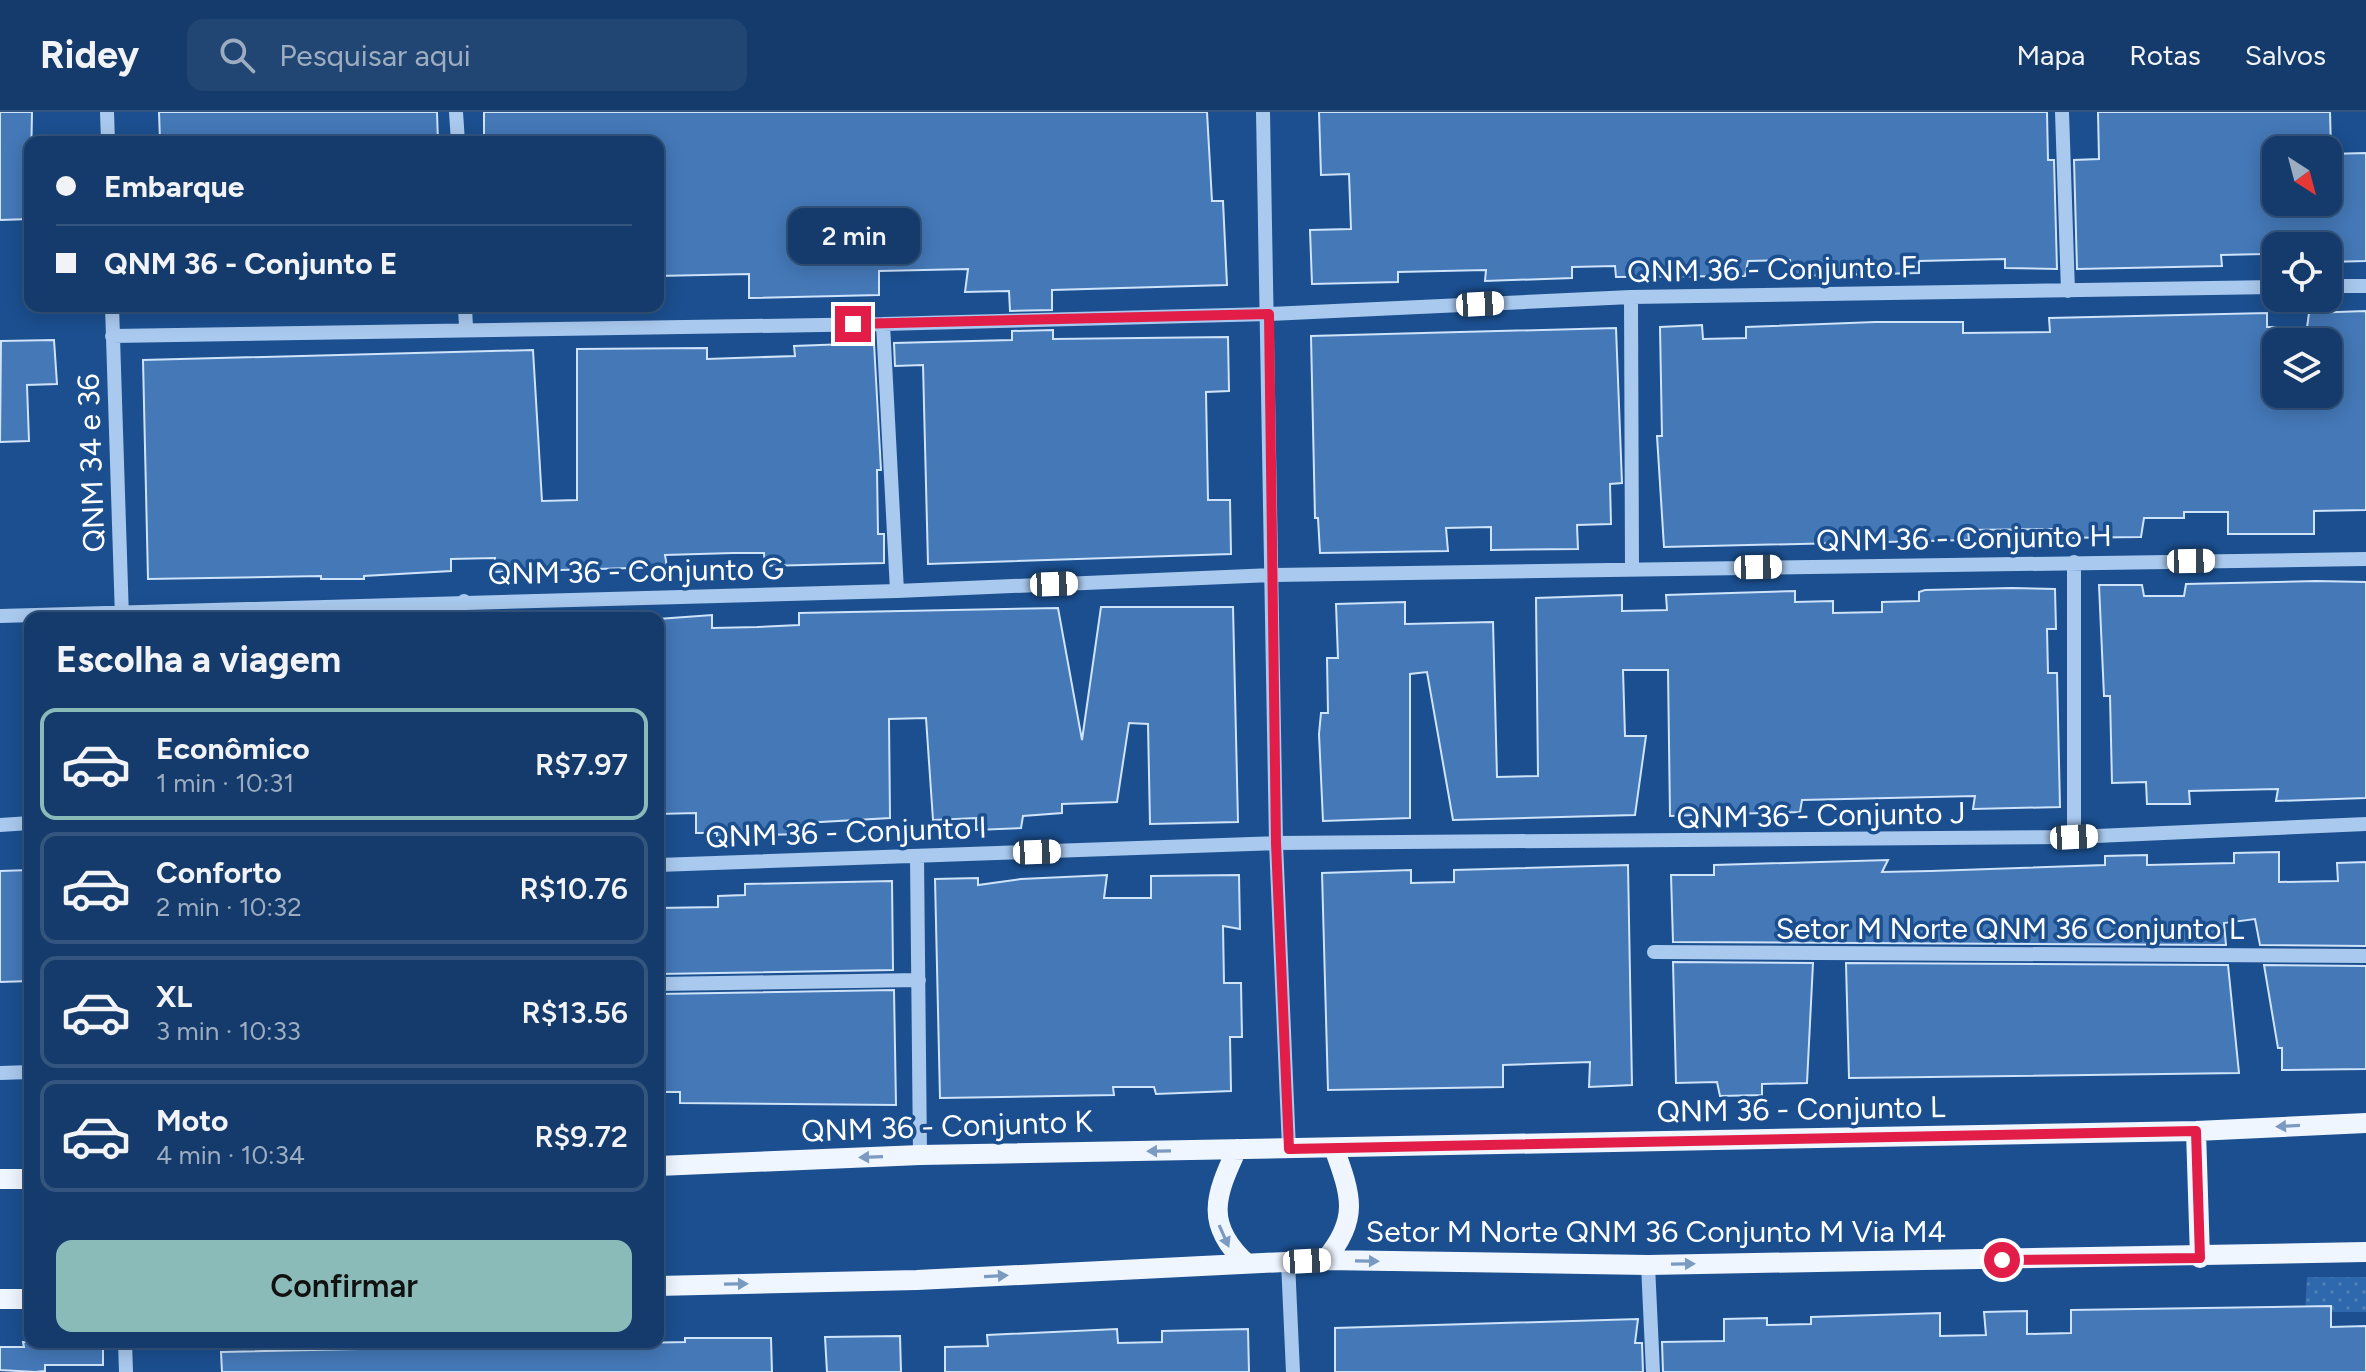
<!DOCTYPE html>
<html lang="pt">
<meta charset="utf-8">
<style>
body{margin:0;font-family:Figtree,sans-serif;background:#214673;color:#f1f3f6;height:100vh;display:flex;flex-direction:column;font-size:30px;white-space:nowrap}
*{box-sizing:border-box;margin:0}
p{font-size:26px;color:#9dadc1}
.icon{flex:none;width:44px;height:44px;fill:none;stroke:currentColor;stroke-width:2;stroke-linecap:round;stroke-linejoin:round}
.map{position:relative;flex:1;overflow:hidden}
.details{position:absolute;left:24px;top:500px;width:640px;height:736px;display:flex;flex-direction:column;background:#143b6b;border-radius:16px;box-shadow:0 4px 20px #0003,0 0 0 2px #33557e}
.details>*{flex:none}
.top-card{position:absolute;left:24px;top:24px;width:640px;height:176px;border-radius:16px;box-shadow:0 4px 20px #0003,0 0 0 2px #33557e;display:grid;align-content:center;height:176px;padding:0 32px;background:#143b6b}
.needle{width:52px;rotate:144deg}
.tools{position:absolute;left:2262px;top:24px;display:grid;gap:16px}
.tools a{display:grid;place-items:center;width:80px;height:80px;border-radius:16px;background:#143b6b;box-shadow:0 4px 20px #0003,0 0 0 2px #33557e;font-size:40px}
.end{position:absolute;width:36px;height:36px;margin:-18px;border:10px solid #e11d48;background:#fff;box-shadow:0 0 0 4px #fff}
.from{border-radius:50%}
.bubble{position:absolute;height:56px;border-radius:16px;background:#143b6b;box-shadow:0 4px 20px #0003,0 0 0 2px #33557e;font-size:26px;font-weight:600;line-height:56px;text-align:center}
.car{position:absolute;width:24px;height:48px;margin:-24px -12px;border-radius:10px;box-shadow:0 0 6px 2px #0007;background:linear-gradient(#fff 24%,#345 0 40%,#fff 0 76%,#345 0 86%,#fff 0)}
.top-card b{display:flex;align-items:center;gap:28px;height:76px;font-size:30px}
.top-card b+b{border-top:2px solid #33557e}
.top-card i{width:20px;height:20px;background:#f1f3f6}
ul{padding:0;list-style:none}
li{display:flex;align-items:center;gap:24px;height:112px;margin:0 16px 12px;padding:0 16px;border:4px solid #33557e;border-radius:16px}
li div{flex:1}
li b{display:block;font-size:30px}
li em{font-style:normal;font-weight:600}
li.on{border-color:#8bbbb9}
li>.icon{width:72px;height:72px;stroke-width:1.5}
h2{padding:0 32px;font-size:36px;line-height:96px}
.action{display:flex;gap:16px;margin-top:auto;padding:16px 32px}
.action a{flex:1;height:92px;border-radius:16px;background:#8bbbb9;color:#111;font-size:32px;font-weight:600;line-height:92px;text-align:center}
header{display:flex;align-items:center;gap:48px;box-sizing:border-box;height:112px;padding:0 40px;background:#143b6b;border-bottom:2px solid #33557e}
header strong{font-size:38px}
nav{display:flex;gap:44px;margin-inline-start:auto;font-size:28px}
.search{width:560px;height:72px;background:#214673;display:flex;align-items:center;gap:20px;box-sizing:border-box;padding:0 28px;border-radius:16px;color:#9dadc1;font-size:30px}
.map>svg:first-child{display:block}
.park{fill:url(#park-dots)}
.building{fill:#4478b7;stroke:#cfe3fa;stroke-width:2}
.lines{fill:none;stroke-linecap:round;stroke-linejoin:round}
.minor{stroke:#a9c9ee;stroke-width:14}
.major{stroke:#f0f6ff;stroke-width:20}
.oneway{fill:#7b9ac1}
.route{stroke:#e11d48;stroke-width:10}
.labels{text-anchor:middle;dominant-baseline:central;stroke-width:7;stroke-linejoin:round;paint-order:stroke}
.street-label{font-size:30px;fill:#fff;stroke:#1b4f8f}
</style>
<header>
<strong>Ridey</strong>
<div class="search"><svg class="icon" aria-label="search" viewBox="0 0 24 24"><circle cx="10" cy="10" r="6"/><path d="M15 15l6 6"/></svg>Pesquisar aqui</div>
<nav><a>Mapa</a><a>Rotas</a><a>Salvos</a></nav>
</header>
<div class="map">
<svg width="2366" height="1260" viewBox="0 0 2366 1260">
<defs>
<pattern id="park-dots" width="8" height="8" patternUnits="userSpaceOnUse" patternTransform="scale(2)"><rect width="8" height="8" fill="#2e69ad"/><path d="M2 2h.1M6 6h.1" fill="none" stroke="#4d80b9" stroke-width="1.8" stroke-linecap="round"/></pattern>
</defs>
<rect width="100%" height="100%" fill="#1b4f8f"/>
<!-- park -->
<path class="park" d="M 2307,1165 L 2366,1165 L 2366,1200 L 2305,1200 Z"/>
<!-- building -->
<path class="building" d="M 0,0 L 32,0 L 30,107 L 0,108 Z
M 159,0 L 437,0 L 438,30 L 160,28 Z
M 484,0 L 1207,0 L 1212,89 L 1223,89 L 1227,173 L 1052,178 L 1052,198 L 1010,199 L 1009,179 L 965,180 L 968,157 L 879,159 L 879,183 L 749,186 L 749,162 L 658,164 L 658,30 L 484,30 Z
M 1319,0 L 2047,0 L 2048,48 L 2054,48 L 2057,157 L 2005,156 L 2005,147 L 1919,149 L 1919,161 L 1790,164 L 1790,148 L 1748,149 L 1745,164 L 1616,165 L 1615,154 L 1572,155 L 1572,166 L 1485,169 L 1486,158 L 1398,160 L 1398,170 L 1312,172 L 1310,118 L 1351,117 L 1349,62 L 1321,63 Z
M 2098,0 L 2330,0 L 2331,38 L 2276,38 L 2276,90 L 2328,90 L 2328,42 L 2366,41 L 2366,149 L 2328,150 L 2328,134 L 2276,134 L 2276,140 L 2265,142 L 2221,143 L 2222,154 L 2077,157 L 2074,48 L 2099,47 Z
M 2366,199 L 2366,398 L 2314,399 L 2314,422 L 2228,422 L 2228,400 L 2184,400 L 2184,406 L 2144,406 L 2141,425 L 2054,426 L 2054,417 L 1968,418 L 1969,428 L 1664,435 L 1657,324 L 1662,324 L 1660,215 L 1702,213 L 1703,227 L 1746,226 L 1746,215 L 1875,210 L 1963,210 L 1963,221 L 2050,220 L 2049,206 L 2267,201 L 2267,215 L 2276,215 L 2276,282 L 2328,282 L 2328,230 L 2305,230 L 2309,201 Z
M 1616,216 L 1622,371 L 1610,372 L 1611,412 L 1577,413 L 1578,437 L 1491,438 L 1491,415 L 1446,416 L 1448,439 L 1320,441 L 1318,406 L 1315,406 L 1311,224 Z
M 1053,218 L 1053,227 L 1228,225 L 1229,279 L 1206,280 L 1208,388 L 1230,388 L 1231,442 L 928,452 L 923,253 L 895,254 L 894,231 L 1012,228 L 1012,219 Z
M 54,228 L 57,272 L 27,273 L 29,329 L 0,330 L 1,229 Z
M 874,231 L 881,358 L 877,358 L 878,422 L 884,422 L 884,451 L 765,454 L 764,441 L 733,441 L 665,443 L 667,455 L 495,460 L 495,446 L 451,447 L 451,459 L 364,464 L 364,467 L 321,467 L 321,464 L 148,467 L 143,248 L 533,238 L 542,389 L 577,388 L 577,237 L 707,236 L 707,247 L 795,244 L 794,234 Z
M 2316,469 L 2366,470 L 2366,686 L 2276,689 L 2278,677 L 2189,679 L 2190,692 L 2147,692 L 2146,670 L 2112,671 L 2110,584 L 2104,584 L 2099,473 L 2142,473 L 2144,484 L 2184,484 L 2186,472 Z
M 2012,476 L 2055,477 L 2056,517 L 2047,517 L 2048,561 L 2057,561 L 2060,695 L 1973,697 L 1975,684 L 1802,688 L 1800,700 L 1670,704 L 1668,558 L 1623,558 L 1625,624 L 1646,624 L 1635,703 L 1453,708 L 1427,560 L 1410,562 L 1410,706 L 1323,709 L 1319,622 L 1321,601 L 1328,601 L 1327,546 L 1338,546 L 1336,492 L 1405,490 L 1405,512 L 1493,510 L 1497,665 L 1538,664 L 1536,486 L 1622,483 L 1622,499 L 1667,498 L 1666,483 L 1795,479 L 1795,490 L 1833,489 L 1833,501 L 1882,500 L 1882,490 L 1919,489 L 1919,480 L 1925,478 Z
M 1101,495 L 1233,495 L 1238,710 L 1150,712 L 1148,612 L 1129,611 L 1117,690 L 1062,692 L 1062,701 L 1023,704 L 1021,716 L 976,718 L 976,706 L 933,708 L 926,606 L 889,607 L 890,706 L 804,711 L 804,722 L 717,724 L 717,721 L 696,721 L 696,701 L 658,702 L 658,507 L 712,503 L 712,516 L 757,515 L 799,513 L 799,501 L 1058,496 L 1082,628 Z
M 2279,740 L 2279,770 L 2338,769 L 2337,751 L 2366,750 L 2366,834 L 2260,833 L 2255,807 L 2224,811 L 2226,833 L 1673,830 L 1671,763 L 1714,763 L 1714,753 L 1888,748 L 1882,760 L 1931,759 L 2105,753 L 2105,744 L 2147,743 L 2147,753 L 2234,751 L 2234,741 Z
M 1628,753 L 1632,973 L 1589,975 L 1590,950 L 1503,953 L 1503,975 L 1328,978 L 1322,761 L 1411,758 L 1411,771 L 1454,770 L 1454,758 Z
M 30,758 L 30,869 L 0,870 L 0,759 Z
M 1107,763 L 1104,786 L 1151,786 L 1151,764 L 1239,763 L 1240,817 L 1223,814 L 1224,871 L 1241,871 L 1242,925 L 1230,925 L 1231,979 L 1156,982 L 1154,975 L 1113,975 L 1114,983 L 940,986 L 935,767 L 978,766 L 978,773 L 1021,767 Z
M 892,769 L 893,858 L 658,862 L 658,796 L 718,795 L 718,784 L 745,783 L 745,772 Z
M 1673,850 L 1813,851 L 1807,971 L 1762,972 L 1762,983 L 1720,984 L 1717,970 L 1676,971 Z
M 1846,851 L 2228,853 L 2239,961 L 1849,966 Z
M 2264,853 L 2366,854 L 2366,957 L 2282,958 L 2282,936 L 2278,936 Z
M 894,878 L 896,993 L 680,991 L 680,980 L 658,980 L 658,882 Z
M 2331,1194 L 2331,1215 L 2366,1214 L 2366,1260 L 1663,1260 L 1662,1230 L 1724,1229 L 1724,1207 L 1767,1206 L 1767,1213 L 1811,1212 L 1811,1205 L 1940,1201 L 1940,1224 L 1986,1223 L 1984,1200 L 2027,1199 L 2027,1222 L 2071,1221 L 2071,1198 Z
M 1638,1207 L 1635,1231 L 1642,1231 L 1643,1260 L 1335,1260 L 1335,1216 Z
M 1117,1217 L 1118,1231 L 1162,1230 L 1162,1219 L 1248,1217 L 1249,1260 L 945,1260 L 945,1235 L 988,1234 L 987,1223 Z
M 900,1224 L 901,1260 L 827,1260 L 825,1225 Z
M 685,1226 L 771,1226 L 772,1260 L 222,1260 L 221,1240 L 685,1230 Z
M 23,1230 L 103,1230 L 103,1253 L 45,1253 L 45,1259 L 35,1260 L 0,1258 L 0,1235 L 24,1235 Z"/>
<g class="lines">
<!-- minor -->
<path class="minor" d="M 107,0 L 108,30
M 456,0 L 458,30
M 1263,0 L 1276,731 L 1289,1037
M 2062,0 L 2068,179
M 2328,174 L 2366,174
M 1631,185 L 1632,457
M 112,194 L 122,506
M 465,194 L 466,216
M 883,212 L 897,479
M 112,224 L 883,212 L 1269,202 L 1631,185 L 2276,175
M 464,489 L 464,506
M 0,504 L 897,479 L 1274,463 L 2366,447
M 0,713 L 30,711
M 2074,725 L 2074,450
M 917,744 L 920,1043
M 658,753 L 1276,731 L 2074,725 L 2366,712
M 1654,840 L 2366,844
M 658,872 L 919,868
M 0,961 L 30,960
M 1288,1150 L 1293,1260
M 1648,1153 L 1653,1260
M 125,1230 L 126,1260"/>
<!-- major -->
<path class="major" d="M 2196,1019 L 2200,1146
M 1237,1037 C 1215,1084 1204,1113 1247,1152
M 658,1054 L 920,1043 L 2196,1019 L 2366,1011
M 0,1067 L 30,1067
M 1325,1148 C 1360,1107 1351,1083 1334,1036
M 658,1174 L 917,1168 L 1325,1148 L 1648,1153 L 2366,1140
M 0,1187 L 30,1187"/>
</g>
<!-- one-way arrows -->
<defs><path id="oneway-solid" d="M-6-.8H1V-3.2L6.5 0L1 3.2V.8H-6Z" transform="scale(2)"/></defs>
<g class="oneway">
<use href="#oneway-solid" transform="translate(2288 1014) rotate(177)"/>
<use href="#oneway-solid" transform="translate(1159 1039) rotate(179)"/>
<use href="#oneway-solid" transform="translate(871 1045) rotate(178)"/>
<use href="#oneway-solid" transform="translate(1224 1124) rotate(66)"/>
<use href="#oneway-solid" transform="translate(1367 1149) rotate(1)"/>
<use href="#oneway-solid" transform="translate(1683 1152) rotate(-1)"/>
<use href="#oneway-solid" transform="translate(996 1164) rotate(-3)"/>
<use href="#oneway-solid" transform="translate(736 1172) rotate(-1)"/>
</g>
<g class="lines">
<!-- route -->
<path class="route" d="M 853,212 L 1269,202 L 1276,731 L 1289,1037 L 2196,1019 L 2200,1146 L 2002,1148"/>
</g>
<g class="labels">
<!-- street labels -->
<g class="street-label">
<text transform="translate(1772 157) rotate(-1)">QNM 36 - Conjunto F</text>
<text transform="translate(91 351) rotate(-92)">QNM 34 e 36</text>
<text transform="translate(1964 426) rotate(-1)">QNM 36 - Conjunto H</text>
<text transform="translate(636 459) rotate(-1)">QNM 36 - Conjunto G</text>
<text transform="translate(1821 703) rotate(-1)">QNM 36 - Conjunto J</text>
<text transform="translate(846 720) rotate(-2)">QNM 36 - Conjunto I</text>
<text x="2010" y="816">Setor M Norte QNM 36 Conjunto L</text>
<text transform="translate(1801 997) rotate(-1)">QNM 36 - Conjunto L</text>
<text transform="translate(947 1014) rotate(-2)">QNM 36 - Conjunto K</text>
<text x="1656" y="1119">Setor M Norte QNM 36 Conjunto M Via M4</text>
</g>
</g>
</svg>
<div class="tools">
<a><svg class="needle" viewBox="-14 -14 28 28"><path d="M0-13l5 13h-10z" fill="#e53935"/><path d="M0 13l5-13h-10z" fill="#9dadc1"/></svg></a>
<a><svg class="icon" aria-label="locate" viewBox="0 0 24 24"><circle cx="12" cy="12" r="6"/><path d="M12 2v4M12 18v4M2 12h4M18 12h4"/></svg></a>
<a><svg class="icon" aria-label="layers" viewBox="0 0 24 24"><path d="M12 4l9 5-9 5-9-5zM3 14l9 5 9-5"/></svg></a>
</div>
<i class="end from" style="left:2002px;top:1148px"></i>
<i class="end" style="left:853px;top:212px"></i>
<div class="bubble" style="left:788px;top:96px;width:132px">2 min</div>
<i class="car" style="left:1480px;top:192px;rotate:87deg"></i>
<i class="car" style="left:2191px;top:449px;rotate:89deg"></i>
<i class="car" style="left:1758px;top:455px;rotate:89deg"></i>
<i class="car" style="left:1054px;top:472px;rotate:88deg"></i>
<i class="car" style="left:2074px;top:725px;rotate:87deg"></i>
<i class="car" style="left:1037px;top:740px;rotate:88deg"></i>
<i class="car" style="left:1307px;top:1149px;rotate:87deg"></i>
<div class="top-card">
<b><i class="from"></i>Embarque</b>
<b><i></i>QNM 36 - Conjunto E</b>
</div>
<section class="details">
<h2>Escolha a viagem</h2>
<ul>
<li class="on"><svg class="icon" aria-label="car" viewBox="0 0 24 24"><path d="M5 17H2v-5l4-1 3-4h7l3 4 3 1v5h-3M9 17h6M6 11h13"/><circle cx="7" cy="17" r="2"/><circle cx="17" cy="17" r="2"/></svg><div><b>Econômico</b><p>1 min · 10:31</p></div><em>R$7.97</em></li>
<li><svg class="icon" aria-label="car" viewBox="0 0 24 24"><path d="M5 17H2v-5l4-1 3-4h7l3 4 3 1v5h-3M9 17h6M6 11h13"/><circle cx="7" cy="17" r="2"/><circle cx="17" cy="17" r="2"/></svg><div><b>Conforto</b><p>2 min · 10:32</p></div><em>R$10.76</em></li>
<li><svg class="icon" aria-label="car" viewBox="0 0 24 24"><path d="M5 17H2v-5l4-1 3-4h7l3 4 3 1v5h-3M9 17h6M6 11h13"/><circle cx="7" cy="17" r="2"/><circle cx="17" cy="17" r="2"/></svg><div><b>XL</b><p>3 min · 10:33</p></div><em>R$13.56</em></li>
<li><svg class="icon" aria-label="car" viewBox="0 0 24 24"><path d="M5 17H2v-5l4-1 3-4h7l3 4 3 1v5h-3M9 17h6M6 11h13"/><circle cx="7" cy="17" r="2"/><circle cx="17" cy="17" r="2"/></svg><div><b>Moto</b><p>4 min · 10:34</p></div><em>R$9.72</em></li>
</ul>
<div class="action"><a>Confirmar</a></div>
</section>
</div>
